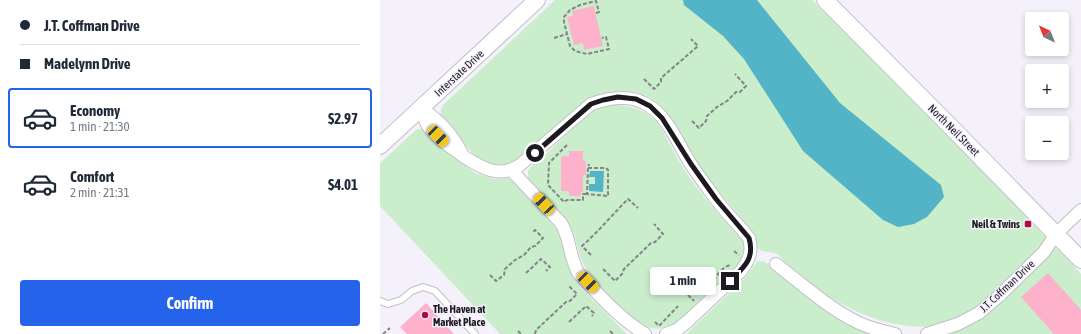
<!DOCTYPE html>
<meta charset="utf-8">
<style>
body{margin:0;font-family:"Asap Condensed",sans-serif;background:#f2f2f3;color:#1f2937;height:100vh;display:flex;flex-direction:column;font-size:15px;white-space:nowrap}
*{box-sizing:border-box;margin:0}
p{font-size:13px;color:#747a83}
.icon{flex:none;width:22px;height:22px;fill:none;stroke:currentColor;stroke-width:2;stroke-linecap:round;stroke-linejoin:round}
.map{position:relative;flex:1;overflow:hidden}
.drawer{display:flex;flex-direction:column;background:#fff;width:380px}
.drawer>*{flex:none}
.banner{display:grid;align-content:center;height:88px;padding:0 20px;background:#fff}
.needle{width:26px;rotate:317deg}
.tools{position:absolute;left:645px;top:12px;display:grid;gap:8px}
.tools a{display:grid;place-items:center;width:44px;height:44px;border-radius:4px;background:#fff;box-shadow:0 2px 6px #0003;font-size:20px}
.end{position:absolute;width:18px;height:18px;margin:-9px;border:5px solid #1c1a1e;background:#fff;box-shadow:0 0 0 2px #fff}
.from{border-radius:50%}
.bubble{position:absolute;height:28px;border-radius:4px;background:#fff;box-shadow:0 2px 6px #0003;font-size:13px;font-weight:700;line-height:28px;text-align:center}
.car{position:absolute;width:12px;height:24px;margin:-12px -6px;border-radius:5px;box-shadow:0 0 3px 1px #0007;background:linear-gradient(#f5c518 24%,#345 0 40%,#f5c518 0 76%,#345 0 86%,#f5c518 0)}
.banner b{display:flex;align-items:center;gap:14px;height:38px;font-size:15px}
.banner b+b{border-top:1px solid #e0e1e3}
.banner i{width:10px;height:10px;background:#1f2937}
ul{padding:0;list-style:none}
li{display:flex;align-items:center;gap:12px;height:60px;margin:0 8px 6px;padding:0 12px;border:2px solid transparent;border-radius:4px}
li div{flex:1}
li b{display:block;font-size:15px}
li em{font-style:normal;font-weight:700}
li.selected{border-color:#2563eb}
li>.icon{width:36px;height:36px;stroke-width:1.5}
.action{display:flex;gap:8px;margin-top:auto;padding:8px 20px}
.action a{flex:1;height:46px;border-radius:4px;background:#2563eb;color:#fff;font-size:16px;font-weight:700;line-height:46px;text-align:center}
main{display:flex;flex:1;min-height:0}
.map>svg:first-child{display:block}
.green{fill:#caeecc}
.water{fill:#53b3c7}
.building{fill:#fdb1cb}
.lines{fill:none;stroke-linecap:round;stroke-linejoin:round}
.lane-casing{stroke:#c3bec9;stroke-width:8}
.street-casing{stroke:#c3bec9;stroke-width:14}
.secondary-casing{stroke:#c3bec9;stroke-width:18}
.path{stroke:#86838a;stroke-width:2;stroke-dasharray:4 2;stroke-linecap:butt}
.lane{stroke:#fff;stroke-width:6}
.street{stroke:#fff;stroke-width:12}
.secondary{stroke:#fff;stroke-width:16}
.route{stroke:#1c1a1e;stroke-width:5}
.poi-dot{fill:#a70f3d;stroke:#f5f1fb;stroke-width:1.5}
.labels{text-anchor:middle;dominant-baseline:central;stroke-width:3;stroke-linejoin:round;paint-order:stroke}
.street-label{font-size:11px;fill:#1c1a1e;stroke:#f5f1fb}
.poi-label{font-size:11px;font-weight:bold;fill:#1c1a1e;stroke:#f5f1fb;text-anchor:end}
</style>
<main>
<section class="drawer">
<div class="banner">
<b><i class="from"></i>J.T. Coffman Drive</b>
<b><i></i>Madelynn Drive</b>
</div>
<ul>
<li class="selected"><svg class="icon" aria-label="car" viewBox="0 0 24 24"><path d="M5 17H2v-5l4-1 3-4h7l3 4 3 1v5h-3M9 17h6M6 11h13"/><circle cx="7" cy="17" r="2"/><circle cx="17" cy="17" r="2"/></svg><div><b>Economy</b><p>1 min · 21:30</p></div><em>$2.97</em></li>
<li><svg class="icon" aria-label="car" viewBox="0 0 24 24"><path d="M5 17H2v-5l4-1 3-4h7l3 4 3 1v5h-3M9 17h6M6 11h13"/><circle cx="7" cy="17" r="2"/><circle cx="17" cy="17" r="2"/></svg><div><b>Comfort</b><p>2 min · 21:31</p></div><em>$4.01</em></li>
</ul>
<div class="action"><a>Confirm</a></div>
</section>
<div class="map">
<svg width="701" height="334" viewBox="0 0 701 334">
<rect width="100%" height="100%" fill="#f5f1fb"/>
<!-- green -->
<path class="green" d="M 175,0 L 432,0 C 512,79 592,156 667,239 L 666,243 C 634,274 605,310 562,325 C 509,334 458,306 419,275 C 416,273 412,270 409,267 C 405,264 402,257 397,254 C 391,251 384,253 379,249 C 375,244 377,237 373,232 C 355,209 334,188 317,164 C 304,144 296,118 277,103 C 254,83 221,90 198,106 L 144,157 L 127,165 L 109,164 L 95,156 L 63,121 C 60,116 60,112 62,106 Z
M 230,105 C 248,105 263,108 276,121 C 286,135 293,151 302,166 C 319,193 342,218 363,242 C 366,252 364,256 358,264 L 296,323 C 287,327 279,330 270,328 C 253,325 210,279 203,263 C 197,252 197,237 190,226 C 187,220 181,215 176,210 C 168,201 159,192 151,183 L 148,177 L 148,171 L 154,163 L 165,155 L 208,114 L 218,108 Z
M 40,129 L 44,129 L 82,163 L 95,173 L 115,179 L 128,178 L 135,183 L 163,212 L 179,233 L 189,268 L 194,279 L 201,288 L 247,334 L 120,334 L 0,206 L 0,163 L 36,130 Z
M 674,249 L 678,249 L 701,274 L 701,334 L 569,334 L 589,326 L 609,311 L 665,255 Z
M 378,261 L 385,262 L 492,334 L 306,334 L 365,278 C 370,273 373,265 378,261 Z"/>
<!-- water -->
<path class="water" d="M 303,0 L 377,0 L 460,103 L 561,185 L 564,197 L 547,217 L 534,224 L 518,227 L 503,220 L 423,151 L 364,59 L 343,36 L 304,5 Z
M 210,171 L 224,171 L 223,192 L 209,191 L 209,184 L 215,184 L 215,177 L 209,177 Z"/>
<!-- building -->
<path class="building" d="M 214,6 L 223,46 L 204,50 L 203,43 L 194,45 L 187,17 L 193,16 L 192,11 Z
M 189,151 L 203,151 L 203,161 L 206,161 L 206,175 L 203,175 L 203,192 L 201,192 L 201,196 L 189,196 L 189,191 L 181,191 L 181,156 L 189,156 Z
M 668,273 L 701,310 L 701,334 L 674,334 L 641,297 Z
M 46,303 L 74,334 L 27,334 L 20,327 Z"/>
<g class="lines">
<defs>
<path id="lane" d="M 0,301 L 8,304 L 21,300 L 32,291 L 43,287 L 55,291 L 95,334"/>
<path id="street" d="M 41,108 C 43,114 45,121 48,126 C 57,139 71,147 83,156 C 102,168 119,179 140,165 L 211,104 C 228,98 247,94 264,103 C 287,114 297,142 310,163 C 318,175 327,187 335,198 C 345,212 358,224 369,238 C 373,252 369,260 361,271 L 308,321 L 297,330 L 286,334
M 41,108 C 60,121 72,134 82,154
M 132,171 L 181,223 C 191,239 189,258 199,274 C 219,295 240,319 265,334
M 396,264 C 422,284 447,307 477,322 C 489,328 502,331 515,334
M 547,334 L 578,324 L 599,313 L 620,295 L 664,252 L 676,234 L 701,210"/>
<path id="secondary" d="M 445,0 L 572,128 L 701,260
M 0,146 L 157,0"/>
</defs>
<!-- lane casing -->
<use href="#lane" class="lane-casing"/>
<!-- street casing -->
<use href="#street" class="street-casing"/>
<!-- secondary casing -->
<use href="#secondary" class="secondary-casing"/>
<!-- path -->
<path class="path" d="M 216,13 L 219,12 L 216,1 L 200,5 L 190,10 L 184,17 L 184,22 L 190,46 L 195,51 L 207,54 L 229,49 L 226,37 L 222,38
M 174,38 L 187,34
M 264,79 L 274,89 L 281,82 L 281,78 L 318,46 L 311,39
M 312,121 L 319,128 L 326,121 L 327,116 L 337,107 L 347,101 L 356,92 L 360,92 L 366,86 L 355,74
M 187,145 L 169,163 L 168,185 L 184,202 L 187,200 L 203,200 L 203,194 L 207,194
M 208,168 L 226,168 L 228,170 L 228,196 L 207,194 L 208,168 L 209,164
M 354,251 L 359,255
M 211,255 L 202,246 C 219,231 233,214 248,199 L 258,208
M 223,269 L 235,281 L 242,274 L 244,269 L 271,243 L 275,242 L 283,234 L 274,224
M 146,273 L 161,259 L 170,267 L 166,271
M 110,275 L 116,281 L 124,275 L 125,269 L 135,260 L 144,255 L 151,247 L 155,246 L 163,238 L 155,230 L 152,233
M 334,280 C 338,274 343,266 351,265
M 308,295 L 314,301
M 189,322 L 206,306 L 214,313 L 212,316
M 275,322 L 279,326 L 298,306
M 138,331 L 141,334
M 230,331 L 233,334
M 3,334 L 10,328
M 155,334 L 156,330 L 186,302 L 190,301 L 197,294 L 188,285"/>
<!-- lane -->
<use href="#lane" class="lane"/>
<!-- street -->
<use href="#street" class="street"/>
<!-- secondary -->
<use href="#secondary" class="secondary"/>
</g>
<g class="lines">
<!-- route -->
<path class="route" d="M 155,153 L 211,104 L 223,100 L 238,97 L 256,99 L 270,106 L 282,118 L 311,164 L 336,199 L 369,238 C 375,259 364,267 350,281"/>
</g>
<!-- markers -->
<g class="poi-dot">
<rect x="644" y="220" width="8" height="8" rx="2"/>
<circle cx="45" cy="315" r="4"/>
</g>
<g class="labels">
<!-- street labels -->
<g class="street-label">
<text transform="translate(79 73) rotate(-43)">Interstate Drive</text>
<text transform="translate(574 130) rotate(45)">North Neil Street</text>
<text transform="translate(627 286) rotate(-43)">J.T. Coffman Drive</text>
</g>
<!-- poi labels -->
<g class="poi-label">
<text x="640" y="224">Neil &amp; Twins</text>
<text x="53" y="309" text-anchor="start">The Haven at<tspan x="53" dy="13">Market Place</tspan></text>
</g>
</g>
</svg>
<div class="tools">
<a><svg class="needle" viewBox="-14 -14 28 28"><path d="M0-13l5 13h-10z" fill="#e53935"/><path d="M0 13l5-13h-10z" fill="#747a83"/></svg></a>
<a>+</a>
<a>−</a>
</div>
<i class="end from" style="left:155px;top:153px"></i>
<i class="end" style="left:350px;top:281px"></i>
<div class="bubble" style="left:270px;top:267px;width:66px">1 min</div>
<i class="car" style="left:58px;top:136px;rotate:136deg"></i>
<i class="car" style="left:164px;top:204px;rotate:317deg"></i>
<i class="car" style="left:208px;top:282px;rotate:135deg"></i>
</div>
</main>
